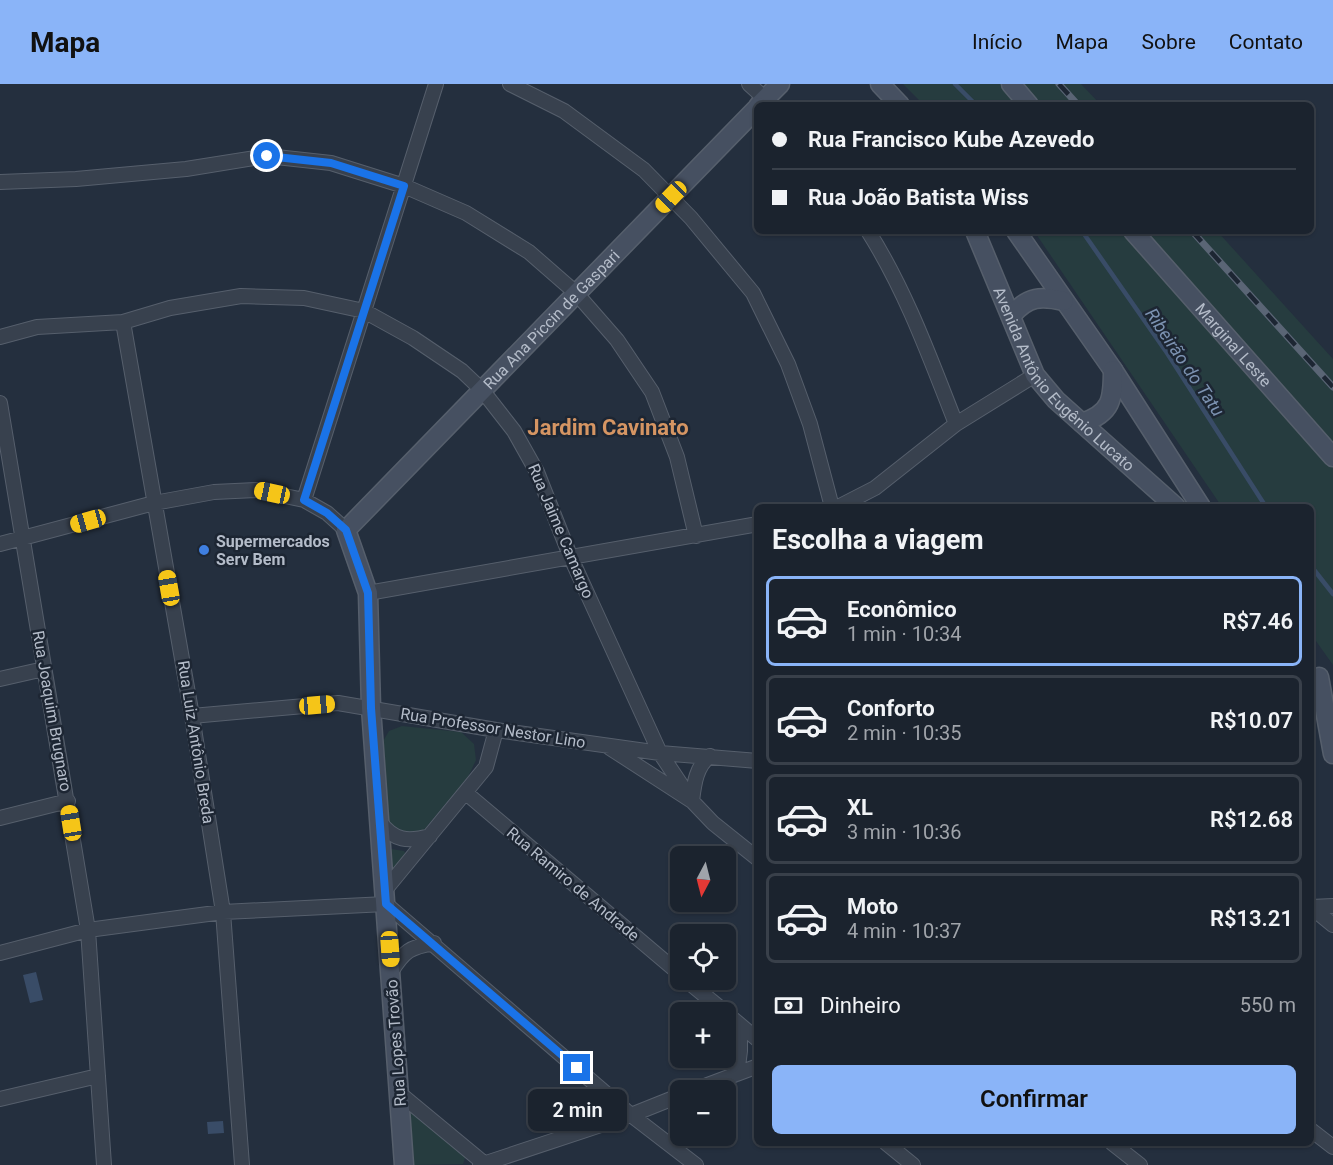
<!DOCTYPE html>
<html lang="pt">
<meta charset="utf-8">
<style>
body{margin:0;font-family:Roboto,sans-serif;background:#282f3a;color:#f1f3f6;height:100vh;display:flex;flex-direction:column;font-size:22px;white-space:nowrap}
*{box-sizing:border-box;margin:0}
p{font-size:20px;color:#a0a4aa}
.icon{flex:none;width:33px;height:33px;fill:none;stroke:currentColor;stroke-width:2;stroke-linecap:round;stroke-linejoin:round}
.map{position:relative;flex:1;overflow:hidden}
.panel{position:absolute;left:754px;top:420px;width:560px;height:642px;display:flex;flex-direction:column;background:#1b232e;border-radius:9px;box-shadow:0 2px 4px #0004,0 0 0 2px #39404a}
.panel>*{flex:none}
.banner{position:absolute;left:754px;top:18px;width:560px;height:132px;border-radius:9px;box-shadow:0 2px 4px #0004,0 0 0 2px #39404a;display:grid;align-content:center;height:132px;padding:0 18px;background:#1b232e}
.needle{width:39px;rotate:187deg}
.tools{position:absolute;left:670px;top:762px;display:grid;gap:12px}
.tools a{display:grid;place-items:center;width:66px;height:66px;border-radius:9px;background:#1b232e;box-shadow:0 2px 4px #0004,0 0 0 2px #39404a;font-size:30px}
.end{position:absolute;width:27px;height:27px;margin:-14px;border:8px solid #1a73e8;background:#fff;box-shadow:0 0 0 3px #fff}
.from{border-radius:50%}
.bubble{position:absolute;height:42px;border-radius:9px;background:#1b232e;box-shadow:0 2px 4px #0004,0 0 0 2px #39404a;font-size:20px;font-weight:600;line-height:42px;text-align:center}
.car{position:absolute;width:18px;height:36px;margin:-18px -9px;border-radius:8px;box-shadow:0 0 4px 2px #0007;background:linear-gradient(#f5c518 24%,#345 0 40%,#f5c518 0 76%,#345 0 86%,#f5c518 0)}
.banner b{display:flex;align-items:center;gap:21px;height:57px;font-size:22px}
.banner b+b{border-top:2px solid #39404a}
.banner i{width:15px;height:15px;background:#f1f3f6}
ul{padding:0;list-style:none}
li{display:flex;align-items:center;gap:18px;height:90px;margin:0 12px 9px;padding:0 6px;border:3px solid #39404a;border-radius:9px}
li div{flex:1}
li b{display:block;font-size:22px}
li em{font-style:normal;font-weight:600}
li.selected{border-color:#8ab4f8}
li>.icon{width:54px;height:54px;stroke-width:1.5}
h2{padding:0 18px;font-size:27px;line-height:72px}
.pay{display:flex;align-items:center;gap:15px;height:66px;padding:0 18px;font-size:22px}
.pay p{margin-inline-start:auto}
.primary-button{display:flex;gap:12px;margin-top:auto;padding:12px 18px}
.primary-button a{flex:1;height:69px;border-radius:9px;background:#8ab4f8;color:#111;font-size:24px;font-weight:600;line-height:69px;text-align:center}
header{display:flex;align-items:center;gap:36px;box-sizing:border-box;height:84px;padding:0 30px;background:#8ab4f8;color:#111}
header strong{font-size:28px}
nav{display:flex;gap:33px;margin-inline-start:auto;font-size:21px}
.map>svg:first-child{display:block}
.green{fill:#263c3f}
.water{fill:#394c67}
.lines{fill:none;stroke-linecap:round;stroke-linejoin:round}
.stream{stroke:#394c67;stroke-width:4.5}
.minor-casing{stroke:#565f6c;stroke-width:16}
.secondary-casing{stroke:#565f6c;stroke-width:21}
.minor{stroke:#38414e;stroke-width:14}
.secondary{stroke:#465061;stroke-width:18}
.rail-casing{stroke:#5a6575;stroke-width:7}
.rail{stroke:#1d2633;stroke-width:4.5;stroke-dasharray:14;stroke-linecap:butt}
.route{stroke:#1a73e8;stroke-width:8}
.shop-dot{fill:#3f7fe0;stroke:#1d2633;stroke-width:2}
.labels{text-anchor:middle;dominant-baseline:central;stroke-width:5;stroke-linejoin:round;paint-order:stroke}
.street-label{font-size:16px;fill:#b4bcc9;stroke:#1d2633}
.poi-label{font-size:16px;font-weight:bold;fill:#b4bcc9;stroke:#1d2633;text-anchor:start}
.water-label{font-size:18px;font-style:italic;fill:#7c92b1;stroke:#1d2633}
.district-label{font-size:22px;font-weight:bold;fill:#d59563;stroke:#1d2633}
</style>
<header>
<strong>Mapa</strong>
<nav><a>Início</a><a>Mapa</a><a>Sobre</a><a>Contato</a></nav>
</header>
<div class="map">
<svg width="1333" height="1081" viewBox="0 0 1333 1081">
<rect width="100%" height="100%" fill="#242f3e"/>
<!-- green -->
<path class="green" d="M 903,0 L 1081,0 L 1101,21 L 924,21 Z
M 1034,147 L 1217,147 L 1333,275 L 1333,581 L 1311,550 L 1311,423 L 1222,423 Z
M 402,642 L 461,648 L 474,660 L 476,676 L 468,693 L 423,747 L 412,753 L 389,742 L 382,659 L 389,647 Z
M 391,765 L 404,767 L 406,770 L 394,786 L 391,783 L 389,766 Z
M 411,1029 L 417,1029 L 466,1071 L 463,1080 L 412,1081 L 409,1031 Z"/>
<!-- water -->
<path class="water" d="M 36,888 L 43,916 L 30,919 L 23,891 Z
M 223,1037 L 224,1049 L 208,1050 L 207,1038 Z"/>
<g class="lines">
<!-- stream -->
<path class="stream" d="M 955,0 L 976,21
M 1082,147 L 1167,269 L 1266,423
M 1311,482 L 1333,510"/>
<defs>
<path id="minor" d="M 510,0 L 564,27 L 644,86 L 691,134 L 753,209 L 788,280 L 810,340 L 832,423
M 749,0 L 772,21
M 0,98 L 76,95 L 186,85 L 267,72 L 331,79 L 404,102 L 466,129 L 529,168 L 576,209 L 617,256 L 652,308 L 677,373 L 696,452
M 868,147 C 906,207 930,274 956,340
M 123,238 L 192,632 L 223,828 L 242,1081
M 0,253 L 37,243 L 123,238 L 170,224 L 241,212 L 304,214 L 364,227 L 413,254 L 462,287 L 482,306 L 514,347 L 537,388 L 571,474 L 660,669 L 692,717 L 713,739 L 758,775
M 0,319 L 88,846 L 104,1081
M 304,416 L 436,0
M 838,423 L 875,404 L 956,340 L 1035,291
M 0,460 L 154,419 L 214,408 L 256,406 L 304,416 L 327,429 L 346,446
M 368,509 L 758,440
M 0,595 L 44,585
M 192,632 L 338,619 L 496,646 L 660,669 L 758,677
M 610,664 L 692,717 C 694,701 696,682 710,672
M 466,709 L 681,891
M 0,734 L 68,717
M 380,738 C 394,757 408,758 430,752
M 385,806 L 486,683 L 496,646
M 1311,823 L 1333,841
M 1311,823 L 1333,822
M 0,869 L 88,846 L 223,828 L 386,820 L 631,1031 L 696,1081
M 391,888 C 404,867 410,863 434,859
M 686,896 L 725,928
M 726,929 L 758,956
M 737,990 L 740,967 L 740,941
M 694,1006 L 758,982
M 399,1009 L 486,1081
M 0,1015 L 98,992
M 1311,1046 L 1333,1063
M 886,1059 L 913,1081
M 1112,1059 L 1140,1081
M 480,1081 L 631,1031 L 681,1011"/>
<g id="secondary">
<path d="M 880,0 L 900,21"/>
<path d="M 1011,0 L 1029,21"/>
<path d="M 759,21 L 780,0"/>
<path id="s1" d="M 975,147 L 1035,291 L 1056,316 L 1176,423"/>
<path d="M 1016,147 L 1113,286 L 1201,423"/>
<path id="s2" d="M 1133,147 L 1333,373"/>
<path d="M 1012,231 C 1028,212 1041,212 1064,217"/>
<path d="M 1082,339 C 1112,329 1113,315 1113,286"/>
<path d="M 1319,593 L 1333,670"/>
<path id="s3" d="M 404,1081 L 371,624 L 368,509 L 346,446 L 758,23"/>
</g>
</defs>
<!-- minor casing -->
<use href="#minor" class="minor-casing"/>
<!-- secondary casing -->
<use href="#secondary" class="secondary-casing"/>
<!-- minor -->
<use href="#minor" class="minor"/>
<!-- secondary -->
<use href="#secondary" class="secondary"/>
<defs>
<path id="rail" d="M 1059,0 L 1078,21
M 1192,147 L 1333,303"/>
</defs>
<!-- rail casing -->
<use href="#rail" class="rail-casing"/>
<!-- rail -->
<use href="#rail" class="rail"/>
</g>
<g class="lines">
<!-- route -->
<path class="route" d="M 267,72 L 331,79 L 404,102 L 304,416 L 327,429 L 346,446 L 368,509 L 371,624 L 386,820 L 577,984"/>
</g>
<!-- markers -->
<circle class="shop-dot" cx="204" cy="466" r="6"/>
<g class="labels">
<!-- street labels -->
<g class="street-label">
<text stroke="none"><textPath href="#s3" startOffset="934">Rua Ana Piccin de Gaspari</textPath></text>
<text stroke="none"><textPath href="#s2" startOffset="152">Marginal Leste</textPath></text>
<text stroke="none"><textPath href="#s1" startOffset="176">Avenida Antônio Eugênio Lucato</textPath></text>
<text transform="translate(561 447) rotate(67)">Rua Jaime Camargo</text>
<text transform="translate(52 627) rotate(80)">Rua Joaquim Brugnaro</text>
<text transform="translate(493 644) rotate(9)">Rua Professor Nestor Lino</text>
<text transform="translate(196 658) rotate(81)">Rua Luiz Antônio Breda</text>
<text transform="translate(573 800) rotate(40)">Rua Ramiro de Andrade</text>
<text transform="translate(396 959) rotate(-94)">Rua Lopes Trovão</text>
</g>
<!-- poi labels -->
<g class="poi-label">
<text x="216" y="457">Supermercados<tspan x="216" dy="18">Serv Bem</tspan></text>
</g>
<!-- water labels -->
<g class="water-label">
<text transform="translate(1185 278) rotate(56)">Ribeirão do Tatu</text>
</g>
<!-- district labels -->
<g class="district-label">
<text x="608" y="343">Jardim Cavinato</text>
</g>
</g>
</svg>
<div class="tools">
<a><svg class="needle" viewBox="-14 -14 28 28"><path d="M0-13l5 13h-10z" fill="#e53935"/><path d="M0 13l5-13h-10z" fill="#a0a4aa"/></svg></a>
<a><svg class="icon" aria-label="locate" viewBox="0 0 24 24"><circle cx="12" cy="12" r="6"/><path d="M12 2v4M12 18v4M2 12h4M18 12h4"/></svg></a>
<a>+</a>
<a>−</a>
</div>
<i class="end from" style="left:267px;top:72px"></i>
<i class="end" style="left:577px;top:984px"></i>
<div class="bubble" style="left:528px;top:1005px;width:99px">2 min</div>
<i class="car" style="left:671px;top:113px;rotate:224deg"></i>
<i class="car" style="left:272px;top:409px;rotate:282deg"></i>
<i class="car" style="left:88px;top:437px;rotate:254deg"></i>
<i class="car" style="left:169px;top:504px;rotate:350deg"></i>
<i class="car" style="left:317px;top:621px;rotate:85deg"></i>
<i class="car" style="left:71px;top:739px;rotate:351deg"></i>
<i class="car" style="left:390px;top:865px;rotate:176deg"></i>
<div class="banner">
<b><i class="from"></i>Rua Francisco Kube Azevedo</b>
<b><i></i>Rua João Batista Wiss</b>
</div>
<section class="panel">
<h2>Escolha a viagem</h2>
<ul>
<li class="selected"><svg class="icon" aria-label="car" viewBox="0 0 24 24"><path d="M5 17H2v-5l4-1 3-4h7l3 4 3 1v5h-3M9 17h6M6 11h13"/><circle cx="7" cy="17" r="2"/><circle cx="17" cy="17" r="2"/></svg><div><b>Econômico</b><p>1 min · 10:34</p></div><em>R$7.46</em></li>
<li><svg class="icon" aria-label="car" viewBox="0 0 24 24"><path d="M5 17H2v-5l4-1 3-4h7l3 4 3 1v5h-3M9 17h6M6 11h13"/><circle cx="7" cy="17" r="2"/><circle cx="17" cy="17" r="2"/></svg><div><b>Conforto</b><p>2 min · 10:35</p></div><em>R$10.07</em></li>
<li><svg class="icon" aria-label="car" viewBox="0 0 24 24"><path d="M5 17H2v-5l4-1 3-4h7l3 4 3 1v5h-3M9 17h6M6 11h13"/><circle cx="7" cy="17" r="2"/><circle cx="17" cy="17" r="2"/></svg><div><b>XL</b><p>3 min · 10:36</p></div><em>R$12.68</em></li>
<li><svg class="icon" aria-label="car" viewBox="0 0 24 24"><path d="M5 17H2v-5l4-1 3-4h7l3 4 3 1v5h-3M9 17h6M6 11h13"/><circle cx="7" cy="17" r="2"/><circle cx="17" cy="17" r="2"/></svg><div><b>Moto</b><p>4 min · 10:37</p></div><em>R$13.21</em></li>
</ul>
<div class="pay"><svg class="icon" aria-label="cash" viewBox="0 0 24 24"><path d="M3 7h18v10H3z"/><circle cx="12" cy="12" r="2"/></svg>Dinheiro<p>550 m</p></div>
<div class="primary-button"><a>Confirmar</a></div>
</section>
</div>
